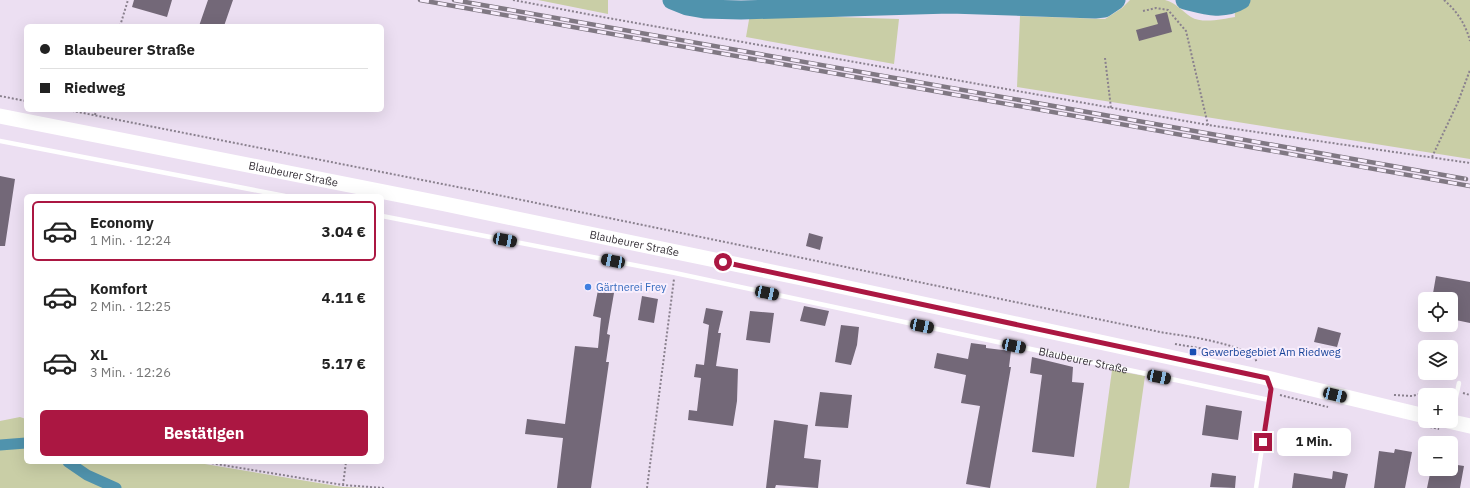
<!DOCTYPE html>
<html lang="de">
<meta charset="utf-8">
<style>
body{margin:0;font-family:"IBM Plex Sans",sans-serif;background:#f2f2f2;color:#222;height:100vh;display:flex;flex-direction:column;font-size:15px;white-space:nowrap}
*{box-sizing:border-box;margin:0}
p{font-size:13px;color:#767676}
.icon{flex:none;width:22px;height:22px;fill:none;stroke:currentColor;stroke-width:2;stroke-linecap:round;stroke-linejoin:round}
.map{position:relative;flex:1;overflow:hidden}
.drawer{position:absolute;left:24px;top:194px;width:360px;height:270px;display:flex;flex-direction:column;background:#fff;border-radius:6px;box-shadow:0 4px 16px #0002}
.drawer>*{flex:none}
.hud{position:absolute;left:24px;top:24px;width:360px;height:88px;border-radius:6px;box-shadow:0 4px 16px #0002;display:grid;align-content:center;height:88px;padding:0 16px;background:#fff}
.tools{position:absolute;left:1418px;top:292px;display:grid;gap:8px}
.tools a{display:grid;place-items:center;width:40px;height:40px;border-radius:6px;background:#fff;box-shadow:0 4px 16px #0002;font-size:20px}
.end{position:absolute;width:18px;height:18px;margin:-9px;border:5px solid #ab1742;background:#fff;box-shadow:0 0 0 2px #fff}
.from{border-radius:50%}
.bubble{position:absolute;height:28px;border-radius:6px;background:#fff;box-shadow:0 4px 16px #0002;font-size:13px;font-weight:800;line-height:28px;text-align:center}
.car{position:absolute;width:12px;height:24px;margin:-12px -6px;border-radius:5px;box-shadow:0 0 3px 1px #0007;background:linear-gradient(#222 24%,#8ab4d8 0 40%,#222 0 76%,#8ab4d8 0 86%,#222 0)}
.hud b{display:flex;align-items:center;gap:14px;height:38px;font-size:15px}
.hud b+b{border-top:1px solid #e0e0e0}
.hud i{width:10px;height:10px;background:#222}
ul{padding:7px 0 0;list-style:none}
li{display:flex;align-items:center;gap:12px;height:60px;margin:0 8px 6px;padding:0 8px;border:2px solid transparent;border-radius:6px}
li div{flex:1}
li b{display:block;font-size:15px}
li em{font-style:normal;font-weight:800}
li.current{border-color:#ab1742}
li>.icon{width:36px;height:36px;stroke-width:1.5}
.button{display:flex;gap:8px;margin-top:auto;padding:8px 16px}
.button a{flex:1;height:46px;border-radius:6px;background:#ab1742;color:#fff;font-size:16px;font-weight:800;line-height:46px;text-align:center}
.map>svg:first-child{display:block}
.green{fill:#c9cea6}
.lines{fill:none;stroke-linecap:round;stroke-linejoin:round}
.canal{stroke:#5093ad;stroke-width:11}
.river{stroke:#5093ad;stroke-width:19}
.building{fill:#736878}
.path{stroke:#8a818e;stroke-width:2;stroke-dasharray:2 2;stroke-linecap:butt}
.service{stroke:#fff;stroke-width:4.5}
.primary{stroke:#fff;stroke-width:15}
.rail-casing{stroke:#807883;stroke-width:4.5}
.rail{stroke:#f8eefd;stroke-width:3;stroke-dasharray:9;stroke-linecap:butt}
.route{stroke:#ab1742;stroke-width:5}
.shop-dot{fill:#3f7fe0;stroke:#f8eefd;stroke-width:1.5}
.transit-dot{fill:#1a4fb4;stroke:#f8eefd;stroke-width:1.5}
.labels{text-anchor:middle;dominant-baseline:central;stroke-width:4;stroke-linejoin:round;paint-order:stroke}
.street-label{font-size:11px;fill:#38333a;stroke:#f8eefd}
.shop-label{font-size:11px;fill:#366cbe;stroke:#f8eefd;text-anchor:start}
.transit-label{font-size:11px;fill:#164399;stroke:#f8eefd;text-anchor:start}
</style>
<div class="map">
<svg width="1470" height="488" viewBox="0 0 1470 488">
<rect width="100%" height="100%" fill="#ecdff2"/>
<!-- green -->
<path class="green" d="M 538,0 L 608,0 L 608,14 Z
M 1130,0 C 1141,0 1155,0 1165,0 C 1176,3 1182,11 1191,17 C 1202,24 1223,19 1235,17 L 1234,0 L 1470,0 L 1470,159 L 1017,87 L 1020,16 L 1105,19 L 1122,8 Z
M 750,14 L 899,19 L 894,64 L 746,37 Z
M 1112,370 L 1145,376 L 1129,488 L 1096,488 Z
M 20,417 L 26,419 L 26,462 L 193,462 L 343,487 L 368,488 L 0,488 L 0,421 Z"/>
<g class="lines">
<!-- canal -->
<path class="canal" d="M 0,445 L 26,443
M 68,462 L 87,475 L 116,488"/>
<!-- river -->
<path class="river" d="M 672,0 L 687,6 L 704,9 L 741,10 L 950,4 L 1095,9 L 1104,8 L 1116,0
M 1185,0 C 1205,5 1223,11 1241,0"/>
</g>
<!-- building -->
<path class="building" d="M 134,0 L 172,0 L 167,17 L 132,7 Z
M 208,0 L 233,0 L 224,26 L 199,26 Z
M 1167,12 L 1172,32 L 1139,41 L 1136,30 L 1158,24 L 1155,15 Z
M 0,176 L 15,179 L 5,246 L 0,246 Z
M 809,233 L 823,237 L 820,250 L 806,246 Z
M 1436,276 L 1470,282 L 1470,323 L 1451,319 L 1451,299 L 1432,299 Z
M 598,290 L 614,293 L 607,334 L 610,335 L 606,362 L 609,362 L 591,488 L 557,488 L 563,438 L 525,434 L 527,419 L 565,424 L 575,346 L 598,348 L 601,318 L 593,316 Z
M 642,296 L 658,299 L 654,323 L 638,320 Z
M 804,306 L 829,311 L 825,326 L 800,321 Z
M 706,308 L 723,311 L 718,333 L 721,333 L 716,366 L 738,369 L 737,401 L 733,426 L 688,420 L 689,410 L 697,411 L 701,378 L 694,377 L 696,364 L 704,365 L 709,325 L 703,323 Z
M 750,311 L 774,313 L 770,343 L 746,340 Z
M 841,325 L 859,327 L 857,345 L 851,365 L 835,362 Z
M 1318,327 L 1341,333 L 1337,347 L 1314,342 Z
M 971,343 L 986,345 L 986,348 L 1011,351 L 1009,367 L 1011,367 L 990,488 L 966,484 L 980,406 L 961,403 L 966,375 L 934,368 L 937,353 L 968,359 Z
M 1032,357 L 1073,367 L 1072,382 L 1084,383 L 1074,457 L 1032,452 L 1042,375 L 1030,373 Z
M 820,392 L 852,395 L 848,428 L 815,426 Z
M 1206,405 L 1242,411 L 1238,440 L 1202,435 Z
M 774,420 L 808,425 L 804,458 L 821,460 L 818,488 L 776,485 L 775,488 L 766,488 Z
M 1395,449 L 1412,452 L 1405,488 L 1374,488 L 1379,451 L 1394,453 Z
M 1451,464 L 1464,466 L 1460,488 L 1427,488 L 1431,469 L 1451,469 Z
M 1333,471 L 1348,474 L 1345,488 L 1292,488 L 1294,473 L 1332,479 Z
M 1212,473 L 1236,476 L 1235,488 L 1210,487 Z"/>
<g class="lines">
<!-- path -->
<path class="path" d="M 513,0 L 608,18 L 1208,125 L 1470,163
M 1444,0 C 1457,11 1466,25 1470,41
M 1143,11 L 1156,8 L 1168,10 L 1186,31 L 1208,125
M 120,26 L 128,0
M 1105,58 L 1111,108
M 0,96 L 26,101
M 68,110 L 488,193 L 1165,333 C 1195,337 1226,342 1254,355 L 1257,363
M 95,115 L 96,110
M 1432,157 L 1458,102 L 1470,70
M 1175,344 L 1211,350 L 1217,354
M 1463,393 L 1470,395
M 1280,395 L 1328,407
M 1394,395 L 1412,396 L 1437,389 L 1451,390
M 1430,427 L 1439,429
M 204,462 L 343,485 L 384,488
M 343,485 L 346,462
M 647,488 L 674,279"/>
<!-- service -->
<g class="service">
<path d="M 0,141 L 285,196"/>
<path id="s1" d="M 382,216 L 675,273 L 1269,400 L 1271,389 L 1268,381"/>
<path d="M 1451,420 L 1459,383"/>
<path d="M 1256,488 L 1269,400"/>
</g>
<!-- primary -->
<g class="primary">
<path id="s2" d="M 0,116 L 445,204 L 816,281 L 1267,378 L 1425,416"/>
<path d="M 1448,421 L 1470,426"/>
</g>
<defs>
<path id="rail" d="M 420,0 L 1470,186
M 454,0 L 1466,179"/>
</defs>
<!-- rail casing -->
<use href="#rail" class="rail-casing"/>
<!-- rail -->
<use href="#rail" class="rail"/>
</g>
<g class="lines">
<!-- route -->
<path class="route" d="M 723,262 L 1267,378 L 1271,389 L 1263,442"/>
</g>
<!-- markers -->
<circle class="shop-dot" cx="588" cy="287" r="4"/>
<rect class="transit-dot" x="1189" y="348" width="8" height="8" rx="2"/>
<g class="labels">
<!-- street labels -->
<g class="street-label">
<text stroke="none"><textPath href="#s2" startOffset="299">Blaubeurer Straße</textPath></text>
<text stroke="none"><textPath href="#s2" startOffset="647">Blaubeurer Straße</textPath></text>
<text stroke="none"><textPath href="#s1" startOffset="716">Blaubeurer Straße</textPath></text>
</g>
<!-- shop labels -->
<g class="shop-label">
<text x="596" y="287">Gärtnerei Frey</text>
</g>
<!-- transit labels -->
<g class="transit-label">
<text x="1201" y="352">Gewerbegebiet Am Riedweg</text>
</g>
</g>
</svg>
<div class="tools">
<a><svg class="icon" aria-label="locate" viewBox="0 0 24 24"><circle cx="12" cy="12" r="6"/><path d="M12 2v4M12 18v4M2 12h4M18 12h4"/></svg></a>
<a><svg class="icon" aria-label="layers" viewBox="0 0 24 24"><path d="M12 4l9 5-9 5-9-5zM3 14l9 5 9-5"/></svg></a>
<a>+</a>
<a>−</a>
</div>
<i class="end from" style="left:723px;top:262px"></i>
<i class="end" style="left:1263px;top:442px"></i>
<div class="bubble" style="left:1277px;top:428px;width:74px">1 Min.</div>
<i class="car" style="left:505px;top:240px;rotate:101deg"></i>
<i class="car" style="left:613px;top:261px;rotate:281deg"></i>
<i class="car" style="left:767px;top:293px;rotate:102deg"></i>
<i class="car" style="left:922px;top:326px;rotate:102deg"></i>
<i class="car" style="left:1014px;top:346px;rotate:102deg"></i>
<i class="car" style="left:1159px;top:377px;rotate:102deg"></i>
<i class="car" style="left:1335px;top:395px;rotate:104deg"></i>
<div class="hud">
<b><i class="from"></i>Blaubeurer Straße</b>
<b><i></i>Riedweg</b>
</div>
<section class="drawer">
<ul>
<li class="current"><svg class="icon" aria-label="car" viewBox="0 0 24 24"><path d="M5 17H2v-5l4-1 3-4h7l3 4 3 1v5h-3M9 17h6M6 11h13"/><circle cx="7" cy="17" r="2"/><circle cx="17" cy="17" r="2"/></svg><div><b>Economy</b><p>1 Min. · 12:24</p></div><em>3.04 €</em></li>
<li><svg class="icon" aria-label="car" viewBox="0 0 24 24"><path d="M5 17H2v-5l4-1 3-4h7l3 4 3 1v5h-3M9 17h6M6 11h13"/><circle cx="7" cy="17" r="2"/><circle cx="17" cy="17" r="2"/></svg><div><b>Komfort</b><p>2 Min. · 12:25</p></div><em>4.11 €</em></li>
<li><svg class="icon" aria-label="car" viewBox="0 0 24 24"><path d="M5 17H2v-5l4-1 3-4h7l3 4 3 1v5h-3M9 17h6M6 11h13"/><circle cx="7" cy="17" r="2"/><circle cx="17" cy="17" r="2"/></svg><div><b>XL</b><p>3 Min. · 12:26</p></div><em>5.17 €</em></li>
</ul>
<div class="button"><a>Bestätigen</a></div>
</section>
</div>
